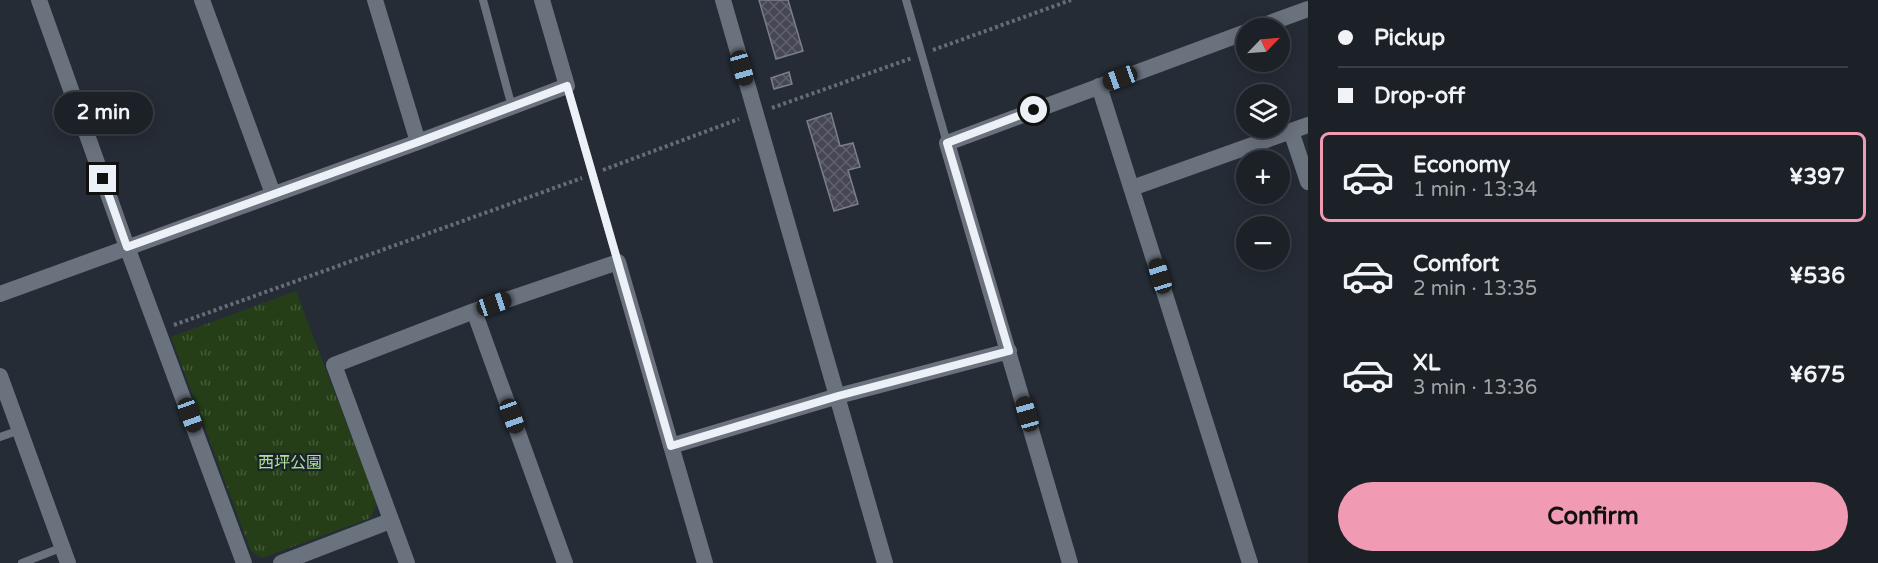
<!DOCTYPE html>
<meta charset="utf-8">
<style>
body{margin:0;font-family:"Varela Round","Noto Sans JP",sans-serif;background:#292e34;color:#f1f3f6;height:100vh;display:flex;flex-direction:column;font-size:22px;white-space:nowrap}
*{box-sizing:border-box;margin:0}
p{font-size:20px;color:#a0a3a8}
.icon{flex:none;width:33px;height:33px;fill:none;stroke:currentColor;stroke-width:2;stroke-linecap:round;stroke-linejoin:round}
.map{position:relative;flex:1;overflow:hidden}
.drawer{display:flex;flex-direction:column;background:#1c2128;width:570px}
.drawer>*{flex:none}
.hud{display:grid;align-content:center;height:132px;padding:0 30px;background:#1c2128}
.needle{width:39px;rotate:65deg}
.tools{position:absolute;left:1236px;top:18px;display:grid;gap:12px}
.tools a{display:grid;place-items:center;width:54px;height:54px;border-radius:50%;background:#1c2128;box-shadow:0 3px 15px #0003,0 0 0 2px #3a3e45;font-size:30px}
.end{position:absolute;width:27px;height:27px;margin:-14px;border:8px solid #ecf1f7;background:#111;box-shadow:0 0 0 3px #111}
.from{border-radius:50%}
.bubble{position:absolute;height:42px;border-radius:21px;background:#1c2128;box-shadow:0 3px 15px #0003,0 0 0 2px #3a3e45;font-size:20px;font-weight:700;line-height:42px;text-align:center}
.car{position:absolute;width:18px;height:36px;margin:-18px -9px;border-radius:8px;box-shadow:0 0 4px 2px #0007;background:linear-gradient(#222 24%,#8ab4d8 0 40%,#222 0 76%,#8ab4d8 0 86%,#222 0)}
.hud b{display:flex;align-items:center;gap:21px;height:57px;font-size:22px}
.hud b+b{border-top:2px solid #3a3e45}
.hud i{width:15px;height:15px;background:#f1f3f6}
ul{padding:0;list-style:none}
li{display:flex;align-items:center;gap:18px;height:90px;margin:0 12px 9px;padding:0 18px;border:3px solid transparent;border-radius:9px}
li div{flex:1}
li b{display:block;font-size:22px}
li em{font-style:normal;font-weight:700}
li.current{border-color:#f19ab3}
li>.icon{width:54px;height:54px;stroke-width:1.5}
.button{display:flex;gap:12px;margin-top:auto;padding:12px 30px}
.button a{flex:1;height:69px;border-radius:36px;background:#f19ab3;color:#111;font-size:24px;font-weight:700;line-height:69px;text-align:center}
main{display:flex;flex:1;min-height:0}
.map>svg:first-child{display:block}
.park{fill:url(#park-tufts)}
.building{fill:url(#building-cross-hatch);stroke:#7d7e8c;stroke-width:1.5}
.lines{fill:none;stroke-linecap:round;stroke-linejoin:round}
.path{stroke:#676d76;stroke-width:4;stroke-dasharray:3 3;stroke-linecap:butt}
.service{stroke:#6a727e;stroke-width:8}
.minor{stroke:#6a727e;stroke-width:16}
.tertiary{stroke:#6a727e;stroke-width:16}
.route{stroke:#ecf1f7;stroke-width:8}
.labels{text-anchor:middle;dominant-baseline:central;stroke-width:4.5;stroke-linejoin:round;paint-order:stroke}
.park-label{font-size:16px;fill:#ace193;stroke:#1b222c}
</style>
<main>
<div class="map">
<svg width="1308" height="563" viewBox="0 0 1308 563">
<defs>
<pattern id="park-tufts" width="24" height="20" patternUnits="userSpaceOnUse" patternTransform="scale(1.5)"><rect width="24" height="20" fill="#253e17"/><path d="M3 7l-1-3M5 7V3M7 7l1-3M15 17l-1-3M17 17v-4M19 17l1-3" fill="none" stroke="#455a3a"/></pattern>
<pattern id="building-cross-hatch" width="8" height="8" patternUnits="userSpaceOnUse" patternTransform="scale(1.5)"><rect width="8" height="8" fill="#464754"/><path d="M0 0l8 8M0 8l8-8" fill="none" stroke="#61626d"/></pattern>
</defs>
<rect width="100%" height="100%" fill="#252c36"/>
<!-- park -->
<path class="park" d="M 296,291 L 377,504 L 370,518 L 262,558 L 251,551 L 171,337 Z"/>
<!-- building -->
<path class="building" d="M 759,0 L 788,0 L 803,51 L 776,59 Z
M 789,72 L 792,84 L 774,89 L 771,78 Z
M 831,113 L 840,146 L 853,143 L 860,167 L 848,170 L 858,204 L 834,211 L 807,121 Z"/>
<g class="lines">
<!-- path -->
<path class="path" d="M 933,50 L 1071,0
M 772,108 L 912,58
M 603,170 L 739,119
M 174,325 L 582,178"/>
<!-- service -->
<path class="service" d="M 483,0 L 512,107
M 906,0 L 947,143
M 567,86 L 618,262
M 0,437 L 20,430
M 22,563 L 63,547"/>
<!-- minor -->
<path class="minor" d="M 39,0 L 127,247 L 244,563
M 202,0 L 273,194
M 375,0 L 418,142
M 1256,28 L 1308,9
M 1099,86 L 1250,563
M 1291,131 L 1308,182
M 1132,188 L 1308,125
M 0,294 L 418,142 L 567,86 L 542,0
M 474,311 L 565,563
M 0,376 L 68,563
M 671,446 L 838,396 L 1009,351
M 281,563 L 390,521
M 407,563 L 334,365 L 474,311 L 618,262 L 705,563
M 1070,563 L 947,143 L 1246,32"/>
<!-- tertiary -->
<path class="tertiary" d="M 723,0 L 885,563"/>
</g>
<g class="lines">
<!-- route -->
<path class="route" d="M 103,179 L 127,247 L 418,142 L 567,86 L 671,446 L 838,396 L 1009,351 L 947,143 L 1034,110"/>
</g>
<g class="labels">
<!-- park labels -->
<g class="park-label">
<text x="290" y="463">西坪公園</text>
</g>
</g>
</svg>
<div class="tools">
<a><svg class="needle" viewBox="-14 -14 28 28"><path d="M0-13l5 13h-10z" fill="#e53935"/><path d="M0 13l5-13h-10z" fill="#a0a3a8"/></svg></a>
<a><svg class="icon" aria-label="layers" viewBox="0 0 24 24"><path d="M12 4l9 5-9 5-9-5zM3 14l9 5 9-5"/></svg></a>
<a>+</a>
<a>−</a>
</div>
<i class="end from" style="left:1034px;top:110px"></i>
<i class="end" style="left:103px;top:179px"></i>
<div class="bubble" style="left:54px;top:92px;width:99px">2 min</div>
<i class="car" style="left:742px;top:68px;rotate:164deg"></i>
<i class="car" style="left:1120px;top:78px;rotate:250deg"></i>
<i class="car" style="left:1160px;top:276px;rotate:343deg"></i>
<i class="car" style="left:494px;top:304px;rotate:71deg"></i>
<i class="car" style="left:1027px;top:414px;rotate:344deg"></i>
<i class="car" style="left:190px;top:415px;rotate:160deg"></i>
<i class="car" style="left:512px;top:416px;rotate:160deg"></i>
</div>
<section class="drawer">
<div class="hud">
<b><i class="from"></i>Pickup</b>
<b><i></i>Drop-off</b>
</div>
<ul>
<li class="current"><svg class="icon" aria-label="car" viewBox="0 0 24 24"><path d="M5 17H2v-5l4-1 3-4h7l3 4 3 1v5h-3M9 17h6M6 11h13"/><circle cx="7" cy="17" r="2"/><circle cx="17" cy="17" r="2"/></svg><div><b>Economy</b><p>1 min · 13:34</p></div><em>¥397</em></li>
<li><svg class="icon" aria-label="car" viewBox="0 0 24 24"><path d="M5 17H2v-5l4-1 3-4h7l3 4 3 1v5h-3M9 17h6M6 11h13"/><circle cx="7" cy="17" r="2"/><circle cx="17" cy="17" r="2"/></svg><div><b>Comfort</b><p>2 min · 13:35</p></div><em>¥536</em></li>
<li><svg class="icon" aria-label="car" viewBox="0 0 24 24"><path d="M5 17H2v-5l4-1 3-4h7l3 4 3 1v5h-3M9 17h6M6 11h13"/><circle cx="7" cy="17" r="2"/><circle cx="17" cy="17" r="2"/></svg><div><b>XL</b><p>3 min · 13:36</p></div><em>¥675</em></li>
</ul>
<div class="button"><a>Confirm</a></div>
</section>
</main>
